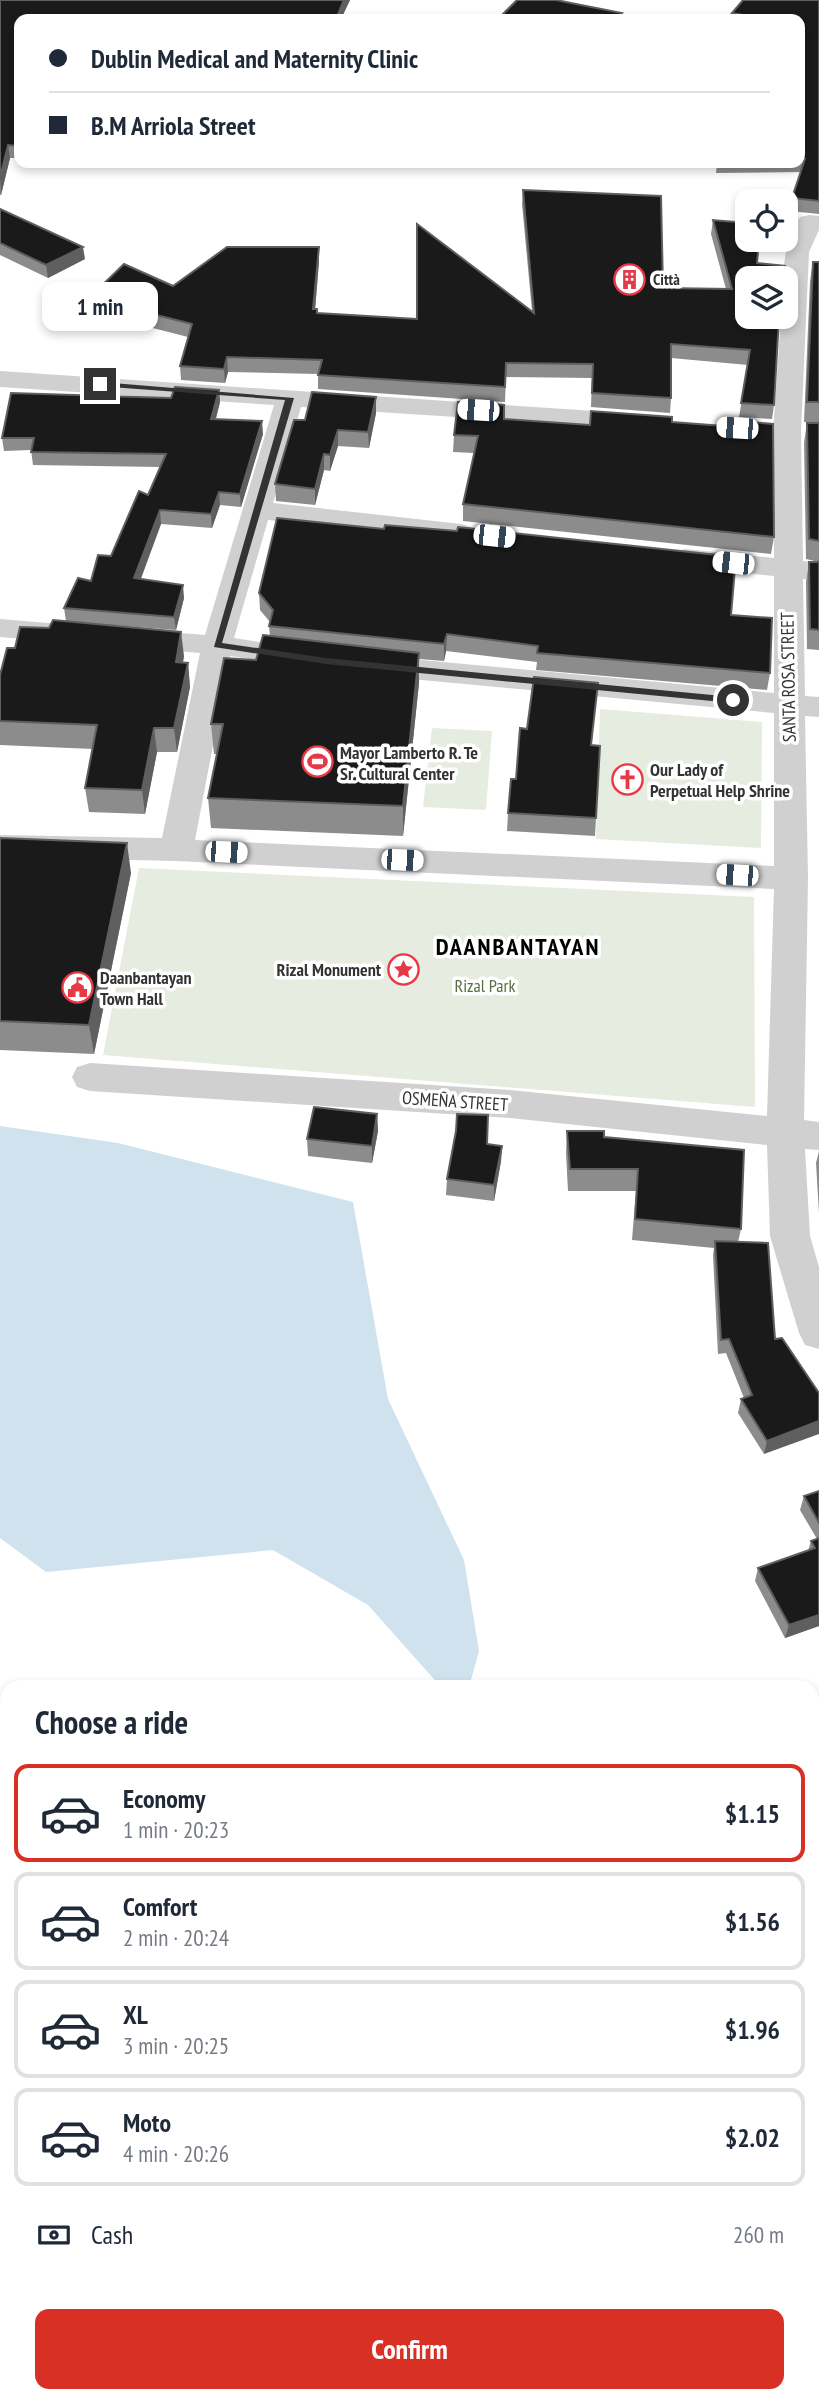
<!DOCTYPE html>
<meta charset="utf-8">
<style>
body{margin:0;font-family:"PT Sans Narrow",sans-serif;background:#f2f2f3;color:#1f2937;height:100vh;display:flex;flex-direction:column;font-size:26px;white-space:nowrap}
*{box-sizing:border-box;margin:0}
p{font-size:23px;color:#747a83}
.icon{flex:none;width:38px;height:38px;fill:none;stroke:currentColor;stroke-width:2;stroke-linecap:round;stroke-linejoin:round}
.map{position:relative;flex:1;overflow:hidden}
.details{position:absolute;left:0px;top:1680px;width:819px;height:723px;display:flex;flex-direction:column;background:#fff;border-radius:21px 21px 0 0;box-shadow:0 4px 10px #0003}
.details>*{flex:none}
.banner{position:absolute;left:14px;top:14px;width:791px;height:154px;border-radius:14px;box-shadow:0 4px 10px #0003;display:grid;align-content:center;height:154px;padding:0 35px;background:#fff}
.controls{position:absolute;left:735px;top:189px;display:grid;gap:14px}
.controls a{display:grid;place-items:center;width:63px;height:63px;border-radius:14px;background:#fff;box-shadow:0 4px 10px #0003;font-size:35px}
.end{position:absolute;width:32px;height:32px;margin:-16px;border:9px solid #333;background:#fff;box-shadow:0 0 0 4px #fff}
.from{border-radius:50%}
.bubble{position:absolute;height:49px;border-radius:14px;background:#fff;box-shadow:0 4px 10px #0003;font-size:23px;font-weight:700;line-height:49px;text-align:center}
.car{position:absolute;width:21px;height:42px;margin:-21px -10px;border-radius:9px;box-shadow:0 0 5px 2px #0007;background:linear-gradient(#fff 24%,#345 0 40%,#fff 0 76%,#345 0 86%,#fff 0)}
.banner b{display:flex;align-items:center;gap:24px;height:66px;font-size:26px}
.banner b+b{border-top:2px solid #e0e1e3}
.banner i{width:18px;height:18px;background:#1f2937}
ul{padding:0;list-style:none}
li{display:flex;align-items:center;gap:21px;height:98px;margin:0 14px 10px;padding:0 21px;border:4px solid #e0e1e3;border-radius:14px}
li div{flex:1}
li b{display:block;font-size:26px}
li em{font-style:normal;font-weight:700}
li.on{border-color:#d93025}
li>.icon{width:63px;height:63px;stroke-width:1.5}
h2{padding:0 35px;font-size:32px;line-height:84px}
.pay{display:flex;align-items:center;gap:18px;height:77px;padding:0 35px;font-size:26px}
.pay p{margin-inline-start:auto}
.primary-button{display:flex;gap:14px;margin-top:auto;padding:14px 35px}
.primary-button a{flex:1;height:80px;border-radius:14px;background:#d93025;color:#fff;font-size:28px;font-weight:700;line-height:80px;text-align:center}
.map>svg:first-child{display:block}
.green{fill:#e6ecdf}
.water{fill:#cfe2ee}
.lines{fill:none;stroke-linecap:round;stroke-linejoin:round}
.river{fill:#cfe2ee;fill-rule:evenodd}
.minor{fill:#d0d0d0;fill-rule:evenodd}
.major{fill:#ababab;fill-rule:evenodd}
.wall{fill:#8c8c8c}
.shaded-wall{fill:#5f5f5f}
.building{fill:#1a1a1a;stroke:#5f5f5f;stroke-width:2}
.route{fill:#333}
.labels{text-anchor:middle;dominant-baseline:central;stroke-width:7;stroke-linejoin:round;paint-order:stroke}
.far-poi-label{font-size:16px;font-weight:bold;fill:#333;stroke:#fff;text-anchor:start}
.street-label{font-size:18px;fill:#333;stroke:#fff}
.poi-label{font-size:18px;font-weight:bold;fill:#333;stroke:#fff;text-anchor:start}
.park-label{font-size:18px;fill:#56703f;stroke:#fff}
.district-label{font-size:24px;font-weight:bold;letter-spacing:2px;fill:#000;stroke:#fff}
</style>
<div class="map">
<svg width="819" height="2402" viewBox="0 0 819 2402">
<rect width="100%" height="100%" fill="#fff"/>
<!-- green -->
<path class="green" d="M 600,709 L 762,722 L 761,848 L 596,839 Z
M 432,728 L 492,731 L 486,810 L 423,807 Z
M 139,868 L 754,897 L 755,1107 L 103,1055 Z"/>
<!-- water -->
<path class="water" d="M 0,1126 L 118,1143 L 353,1202 L 388,1399 L 464,1560 L 479,1651 L 469,1687 L 441,1687 L 368,1605 L 273,1550 L 46,1572 L 0,1538 Z"/>
<g class="lines">
<!-- river -->
<path class="river" d="M 488,2396 L 592,2396 L 593,2402 L 489,2402 Z"/>
<!-- minor -->
<path class="minor" d="M 809,215 L 819,216 L 819,230 L 809,252 L 801,432 L 803,561 L 819,563 L 819,581 L 803,579 L 805,696 L 819,697 L 819,717 L 805,716 L 808,878 L 804,1120 L 819,1122 L 819,1150 L 805,1149 L 810,1236 L 819,1267 L 819,1349 L 805,1345 L 799,1333 L 770,1236 L 767,1145 L 510,1118 L 90,1091 L 77,1087 L 72,1077 L 77,1067 L 90,1063 L 510,1090 L 767,1116 L 774,889 L 176,861 L 0,857 L 0,835 L 162,838 L 200,653 L 132,647 L 121,645 L 117,638 L 121,631 L 132,629 L 205,635 L 274,405 L 0,387 L 0,371 L 654,415 L 658,421 L 654,427 L 644,429 L 301,407 L 273,503 L 461,524 L 471,527 L 475,533 L 471,539 L 461,542 L 268,520 L 234,638 L 308,650 L 319,652 L 323,659 L 319,666 L 308,668 L 230,656 L 195,840 L 774,866 L 774,713 L 368,675 L 357,672 L 353,665 L 357,658 L 368,655 L 774,693 L 774,576 L 685,567 L 675,564 L 670,558 L 675,552 L 685,549 L 774,558 L 773,432 L 781,317 L 786,317 L 786,278 L 783,278 C 784,256 788,235 800,217 Z
M 0,619 L 72,625 L 83,627 L 87,634 L 83,641 L 72,643 L 0,637 Z"/>
<!-- major -->
<path class="major" d="M 819,2365 L 819,2402 L 780,2402 L 783,2396 L 812,2396 L 812,2368 Z"/>
</g>
<!-- wall -->
<path class="wall" d="M 0,0 L 350,0 L 341,19 L 19,19 L 19,158 L 10,158 L 1,195 L 0,195 Z
M 819,0 L 819,214 L 790,211 L 792,198 L 801,172 L 716,173 L 717,163 L 800,163 L 800,19 L 732,19 L 732,13 Z
M 523,190 L 663,288 L 726,289 L 711,234 L 713,220 L 747,278 L 774,405 L 772,419 L 739,417 L 748,365 L 671,358 L 671,398 L 670,413 L 591,407 L 592,378 L 506,377 L 505,402 L 318,389 L 318,374 L 228,372 L 225,383 L 181,380 L 180,366 L 188,337 L 90,312 L 89,298 L 173,286 L 319,261 L 315,309 L 317,313 L 417,319 L 532,311 L 522,204 Z
M 0,209 L 85,259 L 48,278 L 0,255 Z
M 813,262 L 819,262 L 819,422 L 804,422 L 810,281 Z
M 219,390 L 220,402 L 216,419 L 263,434 L 241,507 L 220,505 L 212,528 L 161,524 L 141,579 L 184,598 L 176,630 L 72,622 L 184,656 L 183,663 L 188,663 L 190,687 L 177,752 L 157,752 L 145,814 L 89,812 L 85,788 L 93,749 L 0,745 L 0,675 L 15,648 L 49,628 L 66,621 L 64,608 L 91,581 L 111,556 L 148,495 L 160,467 L 33,465 L 31,450 L 4,451 L 2,438 L 171,398 Z
M 376,413 L 369,448 L 338,446 L 330,471 L 324,470 L 315,505 L 276,501 L 275,484 L 305,420 Z
M 504,419 L 590,425 L 672,422 L 774,537 L 771,554 L 463,521 L 463,504 L 474,453 L 453,452 L 454,435 Z
M 807,423 L 819,423 L 819,562 L 806,559 L 804,443 Z
M 809,562 L 819,562 L 819,650 L 807,649 L 806,582 Z
M 259,593 L 731,615 L 770,673 L 767,690 L 536,670 L 537,662 L 446,651 L 444,661 L 419,659 L 419,683 L 403,836 L 211,828 L 208,798 L 217,754 L 214,754 L 211,724 L 256,660 L 270,636 L 269,626 L 270,622 L 260,610 Z
M 591,745 L 596,818 L 595,836 L 507,831 L 508,813 L 516,779 Z
M 0,838 L 131,873 L 94,1054 L 0,1050 Z
M 377,1114 L 378,1131 L 372,1163 L 308,1156 L 307,1139 Z
M 567,1131 L 604,1137 L 741,1229 L 738,1242 L 775,1339 L 819,1393 L 764,1454 L 738,1413 L 741,1399 L 744,1398 L 726,1353 L 718,1354 L 713,1255 L 714,1248 L 632,1240 L 636,1191 L 568,1191 L 566,1153 Z
M 487,1144 L 502,1146 L 501,1161 L 494,1201 L 446,1195 L 447,1179 Z
M 819,1151 L 819,1213 L 816,1163 Z
M 819,1491 L 819,1626 L 785,1638 L 755,1581 L 758,1568 L 808,1551 L 811,1541 L 817,1539 L 800,1510 L 804,1496 Z"/>
<!-- shaded-wall -->
<path class="shaded-wall" d="M 344,0 L 350,0 L 341,19 L 336,19 Z
M 8,145 L 10,158 L 1,195 L 0,178 Z
M 83,247 L 85,259 L 48,278 L 46,265 Z
M 319,247 L 319,261 L 314,323 L 313,309 Z
M 227,357 L 228,372 L 225,383 L 224,369 Z
M 219,390 L 220,402 L 212,432 L 211,419 Z
M 376,397 L 376,413 L 369,448 L 368,432 Z
M 262,421 L 263,434 L 241,507 L 240,494 Z
M 338,430 L 338,446 L 330,471 L 330,455 Z
M 324,454 L 324,470 L 315,505 L 315,489 Z
M 219,492 L 220,505 L 212,528 L 211,514 Z
M 160,510 L 161,524 L 136,591 L 134,578 Z
M 183,585 L 184,598 L 176,630 L 174,617 Z
M 181,632 L 184,656 L 178,686 L 176,662 Z
M 447,634 L 446,651 L 444,661 L 444,644 Z
M 419,653 L 419,683 L 403,836 L 403,806 Z
M 188,663 L 190,687 L 177,752 L 174,728 Z
M 154,728 L 157,752 L 145,814 L 142,790 Z
M 127,843 L 131,873 L 94,1054 L 89,1025 Z
M 377,1114 L 378,1131 L 372,1163 L 372,1146 Z
M 502,1146 L 501,1161 L 494,1201 L 494,1185 Z
M 819,1421 L 819,1434 L 764,1454 L 767,1441 Z
M 819,1615 L 819,1626 L 785,1638 L 789,1625 Z
M 7,2163 L 7,2180 L 0,2187 L 0,2170 Z
M 7,2334 L 7,2350 L 0,2358 L 0,2342 Z"/>
<!-- building -->
<path class="building" d="M 0,0 L 344,0 L 336,19 L 19,19 L 19,146 L 8,145 L 0,178 Z
M 517,0 L 556,0 L 622,13 L 616,19 L 498,19 Z
M 743,0 L 819,0 L 819,201 L 792,198 L 805,159 L 800,159 L 800,19 L 758,19 L 759,18 L 732,13 Z
M 523,190 L 661,196 L 663,288 L 732,289 L 713,220 L 747,223 L 747,240 L 759,240 L 757,263 L 785,266 L 785,278 L 747,278 L 747,317 L 779,317 L 774,405 L 741,403 L 750,350 L 671,344 L 671,398 L 592,393 L 593,364 L 506,363 L 505,387 L 318,375 L 322,360 L 227,357 L 224,369 L 180,366 L 192,324 L 89,298 L 124,264 L 173,286 L 227,247 L 319,247 L 313,309 L 317,309 L 317,313 L 417,319 L 417,224 L 534,313 Z
M 0,209 L 83,247 L 46,265 L 0,243 Z
M 813,262 L 819,262 L 819,402 L 807,402 Z
M 175,387 L 219,390 L 211,419 L 262,421 L 240,494 L 219,492 L 211,514 L 160,510 L 134,578 L 183,585 L 174,617 L 64,608 L 78,578 L 91,581 L 98,555 L 111,556 L 139,491 L 148,495 L 166,454 L 31,452 L 34,438 L 2,438 L 11,393 L 171,398 Z
M 312,392 L 376,397 L 368,432 L 338,430 L 330,455 L 324,454 L 315,489 L 275,484 L 294,420 L 305,420 Z
M 458,402 L 504,405 L 504,419 L 590,425 L 591,411 L 672,417 L 672,422 L 737,427 L 738,421 L 773,424 L 774,537 L 463,504 L 478,436 L 454,435 Z
M 807,423 L 819,423 L 819,541 L 809,539 Z
M 277,518 L 384,529 L 385,525 L 457,531 L 458,527 L 736,557 L 731,615 L 772,618 L 770,673 L 537,653 L 538,646 L 447,634 L 444,644 L 269,626 L 273,610 L 259,593 Z
M 809,562 L 819,562 L 819,630 L 810,629 Z
M 53,620 L 181,632 L 176,662 L 188,663 L 174,728 L 154,728 L 142,790 L 85,788 L 97,725 L 0,721 L 0,675 L 7,648 L 15,648 L 20,627 L 49,628 Z
M 263,635 L 419,653 L 403,806 L 208,798 L 223,724 L 211,724 L 224,658 L 256,660 Z
M 534,677 L 598,683 L 591,745 L 600,746 L 596,818 L 508,813 L 511,779 L 516,779 L 520,728 L 527,729 Z
M 0,838 L 127,843 L 89,1025 L 0,1021 Z
M 314,1107 L 377,1114 L 372,1146 L 307,1139 Z
M 457,1114 L 488,1115 L 487,1144 L 502,1146 L 494,1185 L 447,1179 L 456,1131 Z
M 567,1131 L 604,1131 L 604,1137 L 744,1150 L 741,1229 L 635,1219 L 638,1169 L 570,1169 Z
M 715,1241 L 768,1243 L 775,1339 L 782,1338 L 819,1393 L 819,1421 L 767,1441 L 741,1399 L 752,1395 L 729,1339 L 721,1340 Z
M 819,1491 L 819,1523 L 804,1496 Z
M 819,1538 L 819,1615 L 789,1625 L 758,1568 L 815,1548 L 811,1541 Z
M 0,2144 L 7,2152 L 7,2163 L 0,2170 Z
M 0,2320 L 7,2327 L 7,2334 L 0,2342 Z"/>
<!-- route -->
<path class="route" d="M 100,382 L 294,398 L 222,643 L 326,658 L 733,697 L 738,700 L 733,703 L 326,664 L 214,647 L 285,400 L 97,386 Z"/>
<!-- icons -->
<defs>
<symbol id="building-ring" viewBox="-11 -11 22 22"><circle r="9.5" fill="#fff" stroke="#e63946" stroke-width="1.5"/><path d="M-4-6H4V6H1V3H-1V6H-4ZM-2.5-4.3h1.7v1.8h-1.7ZM.8-4.3h1.7v1.8H.8ZM-2.5-1h1.7V.8h-1.7ZM.8-1h1.7V.8H.8Z" fill="#e63946"/></symbol>
<symbol id="stadium-ring" viewBox="-11 -11 22 22"><circle r="9.5" fill="#fff" stroke="#e63946" stroke-width="1.5"/><path d="M0-5a6.5 5 0 1 0 0 10a6.5 5 0 1 0 0-10ZM-3.5-1.8h7v3.6h-7Z" fill="#e63946"/></symbol>
<symbol id="church-ring" viewBox="-11 -11 22 22"><circle r="9.5" fill="#fff" stroke="#e63946" stroke-width="1.5"/><path d="M-1.2-6h2.4v3.5h3.3v2.4h-3.3V6h-2.4V-.1h-3.3v-2.4h3.3Z" fill="#e63946"/></symbol>
<symbol id="sight-ring" viewBox="-11 -11 22 22"><circle r="9.5" fill="#fff" stroke="#e63946" stroke-width="1.5"/><path d="M0-6L1.8-2.2L6-1.7L2.9 1.2L3.7 5.4L0 3.3L-3.7 5.4L-2.9 1.2L-6-1.7L-1.8-2.2Z" fill="#e63946"/></symbol>
<symbol id="civic-ring" viewBox="-11 -11 22 22"><circle r="9.5" fill="#fff" stroke="#e63946" stroke-width="1.5"/><path d="M-.6-6.5H3V-4.5H.6V-3L4-1V1h2V6H-6V1h2V-1L-.6-3ZM-1.2 2.5V6h2.4V2.5Z" fill="#e63946"/></symbol>
</defs>
<g fill-rule="evenodd">
<use href="#building-ring" x="612" y="262" width="35" height="35"/>
<use href="#stadium-ring" x="300" y="744" width="35" height="35"/>
<use href="#church-ring" x="610" y="762" width="35" height="35"/>
<use href="#sight-ring" x="386" y="952" width="35" height="35"/>
<use href="#civic-ring" x="60" y="970" width="35" height="35"/>
</g>
<g class="labels">
<!-- far-poi labels -->
<g class="far-poi-label">
<text x="653" y="279">Città</text>
</g>
<!-- street labels -->
<g class="street-label">
<text transform="translate(788 677) rotate(-91)">SANTA ROSA STREET</text>
<text transform="translate(455 1101) rotate(4)">OSMEÑA STREET</text>
</g>
<!-- poi labels -->
<g class="poi-label">
<text x="340" y="752">Mayor Lamberto R. Te<tspan x="340" dy="21">Sr. Cultural Center</tspan></text>
<text x="650" y="769">Our Lady of<tspan x="650" dy="21">Perpetual Help Shrine</tspan></text>
<text x="381" y="969" text-anchor="end">Rizal Monument</text>
<text x="100" y="977">Daanbantayan<tspan x="100" dy="21">Town Hall</tspan></text>
</g>
<!-- park labels -->
<g class="park-label">
<text x="485" y="985">Rizal Park</text>
</g>
<!-- district labels -->
<g class="district-label">
<text x="518" y="946">DAANBANTAYAN</text>
</g>
</g>
</svg>
<div class="controls">
<a><svg class="icon" aria-label="locate" viewBox="0 0 24 24"><circle cx="12" cy="12" r="6"/><path d="M12 2v4M12 18v4M2 12h4M18 12h4"/></svg></a>
<a><svg class="icon" aria-label="layers" viewBox="0 0 24 24"><path d="M12 4l9 5-9 5-9-5zM3 14l9 5 9-5"/></svg></a>
</div>
<i class="end from" style="left:733px;top:700px"></i>
<i class="end" style="left:100px;top:384px"></i>
<div class="bubble" style="left:42px;top:282px;width:116px">1 min</div>
<i class="car" style="left:478px;top:410px;rotate:274deg"></i>
<i class="car" style="left:737px;top:428px;rotate:274deg"></i>
<i class="car" style="left:494px;top:536px;rotate:96deg"></i>
<i class="car" style="left:733px;top:563px;rotate:276deg"></i>
<i class="car" style="left:226px;top:852px;rotate:92deg"></i>
<i class="car" style="left:402px;top:860px;rotate:92deg"></i>
<i class="car" style="left:737px;top:875px;rotate:273deg"></i>
<div class="banner">
<b><i class="from"></i>Dublin Medical and Maternity Clinic</b>
<b><i></i>B.M Arriola Street</b>
</div>
<section class="details">
<h2>Choose a ride</h2>
<ul>
<li class="on"><svg class="icon" aria-label="car" viewBox="0 0 24 24"><path d="M5 17H2v-5l4-1 3-4h7l3 4 3 1v5h-3M9 17h6M6 11h13"/><circle cx="7" cy="17" r="2"/><circle cx="17" cy="17" r="2"/></svg><div><b>Economy</b><p>1 min · 20:23</p></div><em>$1.15</em></li>
<li><svg class="icon" aria-label="car" viewBox="0 0 24 24"><path d="M5 17H2v-5l4-1 3-4h7l3 4 3 1v5h-3M9 17h6M6 11h13"/><circle cx="7" cy="17" r="2"/><circle cx="17" cy="17" r="2"/></svg><div><b>Comfort</b><p>2 min · 20:24</p></div><em>$1.56</em></li>
<li><svg class="icon" aria-label="car" viewBox="0 0 24 24"><path d="M5 17H2v-5l4-1 3-4h7l3 4 3 1v5h-3M9 17h6M6 11h13"/><circle cx="7" cy="17" r="2"/><circle cx="17" cy="17" r="2"/></svg><div><b>XL</b><p>3 min · 20:25</p></div><em>$1.96</em></li>
<li><svg class="icon" aria-label="car" viewBox="0 0 24 24"><path d="M5 17H2v-5l4-1 3-4h7l3 4 3 1v5h-3M9 17h6M6 11h13"/><circle cx="7" cy="17" r="2"/><circle cx="17" cy="17" r="2"/></svg><div><b>Moto</b><p>4 min · 20:26</p></div><em>$2.02</em></li>
</ul>
<div class="pay"><svg class="icon" aria-label="cash" viewBox="0 0 24 24"><path d="M3 7h18v10H3z"/><circle cx="12" cy="12" r="2"/></svg>Cash<p>260 m</p></div>
<div class="primary-button"><a>Confirm</a></div>
</section>
</div>
